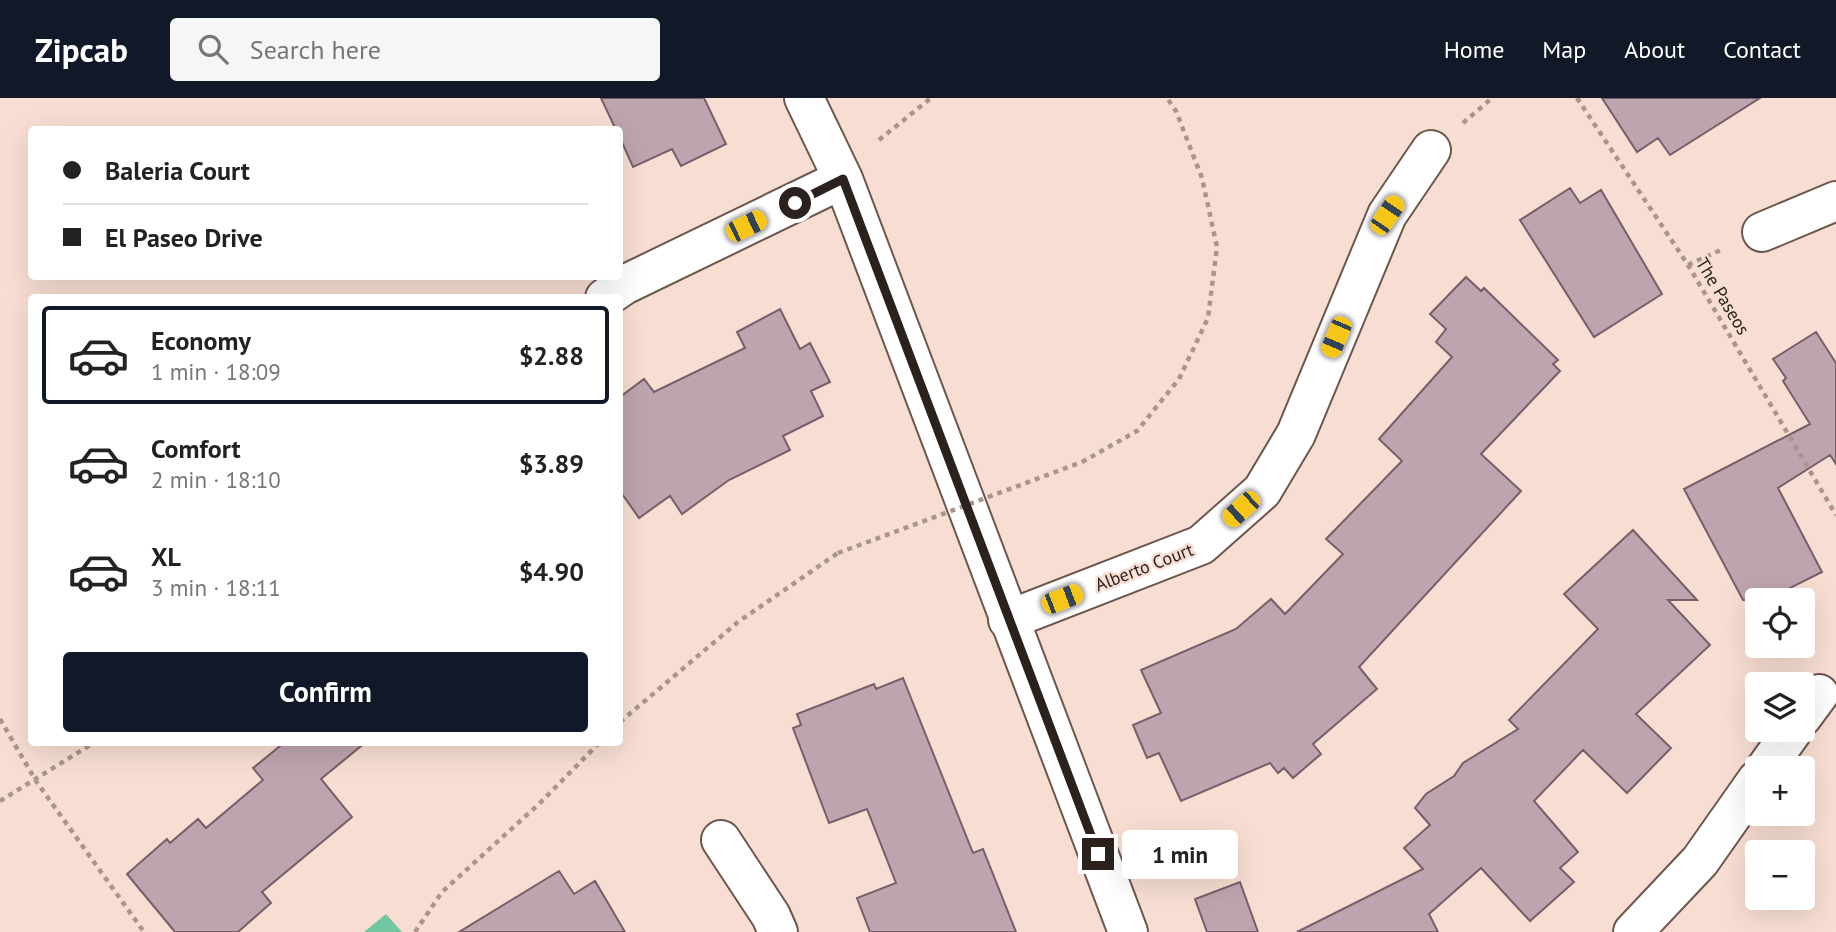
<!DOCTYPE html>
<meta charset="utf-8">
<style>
body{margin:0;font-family:"PT Sans",sans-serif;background:#f6f6f6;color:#222;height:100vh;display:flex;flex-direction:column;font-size:26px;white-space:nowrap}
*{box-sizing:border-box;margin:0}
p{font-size:23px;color:#767676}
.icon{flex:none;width:38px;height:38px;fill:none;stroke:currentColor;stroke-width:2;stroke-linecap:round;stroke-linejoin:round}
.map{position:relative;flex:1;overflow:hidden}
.side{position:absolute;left:28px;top:196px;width:595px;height:452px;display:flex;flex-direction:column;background:#fff;border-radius:7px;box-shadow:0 7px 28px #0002}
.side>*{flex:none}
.guide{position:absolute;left:28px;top:28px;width:595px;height:154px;border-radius:7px;box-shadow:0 7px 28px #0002;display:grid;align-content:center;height:154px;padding:0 35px;background:#fff}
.controls{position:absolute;left:1745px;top:490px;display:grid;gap:14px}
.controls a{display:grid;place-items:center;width:70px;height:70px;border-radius:7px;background:#fff;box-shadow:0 7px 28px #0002;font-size:35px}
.end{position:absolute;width:32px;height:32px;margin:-16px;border:9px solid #2b221d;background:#fff;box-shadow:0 0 0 4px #fff}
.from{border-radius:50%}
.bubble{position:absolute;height:49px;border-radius:7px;background:#fff;box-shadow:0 7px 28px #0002;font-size:23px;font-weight:600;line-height:49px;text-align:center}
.car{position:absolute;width:21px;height:42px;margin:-21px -10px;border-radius:9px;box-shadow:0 0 5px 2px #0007;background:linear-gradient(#f5c518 24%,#345 0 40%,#f5c518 0 76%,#345 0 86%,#f5c518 0)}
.guide b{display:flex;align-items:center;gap:24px;height:66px;font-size:26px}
.guide b+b{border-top:2px solid #e0e0e0}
.guide i{width:18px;height:18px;background:#222}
ul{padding:12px 0 0;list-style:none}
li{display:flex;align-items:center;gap:21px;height:98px;margin:0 14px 10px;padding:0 21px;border:4px solid transparent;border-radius:7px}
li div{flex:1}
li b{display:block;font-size:26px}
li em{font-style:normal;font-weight:600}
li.active{border-color:#111827}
li>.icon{width:63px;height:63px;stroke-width:1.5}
.action{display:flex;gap:14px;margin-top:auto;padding:14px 35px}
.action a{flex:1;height:80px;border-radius:7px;background:#111827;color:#fff;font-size:28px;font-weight:600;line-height:80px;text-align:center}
header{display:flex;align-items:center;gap:42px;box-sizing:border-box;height:98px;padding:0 35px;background:#111827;color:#fff}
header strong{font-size:33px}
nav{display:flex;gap:38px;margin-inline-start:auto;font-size:24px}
.search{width:490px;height:63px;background:#f6f6f6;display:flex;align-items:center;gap:18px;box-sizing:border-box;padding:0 24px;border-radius:7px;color:#767676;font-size:26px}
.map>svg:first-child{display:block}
.green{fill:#72c7a2}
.building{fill:#bea4af;stroke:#765f68;stroke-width:2}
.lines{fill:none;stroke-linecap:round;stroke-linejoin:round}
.minor-casing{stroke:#6c574d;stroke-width:42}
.path{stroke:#a8958b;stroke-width:4.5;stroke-dasharray:5 5;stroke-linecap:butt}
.minor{stroke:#fff;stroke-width:38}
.path-bridge{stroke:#a8958b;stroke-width:4.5;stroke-dasharray:5 5;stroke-linecap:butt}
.route{stroke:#2b221d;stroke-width:9}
.labels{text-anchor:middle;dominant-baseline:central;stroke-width:5;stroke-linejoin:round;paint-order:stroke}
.street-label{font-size:18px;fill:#2b221d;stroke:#f8ded2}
</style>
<header>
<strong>Zipcab</strong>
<div class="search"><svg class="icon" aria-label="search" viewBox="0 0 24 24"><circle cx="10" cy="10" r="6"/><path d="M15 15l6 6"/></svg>Search here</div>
<nav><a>Home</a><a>Map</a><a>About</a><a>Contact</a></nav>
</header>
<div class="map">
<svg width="1836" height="834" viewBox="0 0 1836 834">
<rect width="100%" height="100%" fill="#f8ded2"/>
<!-- green -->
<path class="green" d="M 386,816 L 402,834 L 364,834 Z"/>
<!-- building -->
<path class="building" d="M 601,0 L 704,0 L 726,46 L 681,68 L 672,51 L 633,69 L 620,40 L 620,32 L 616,32 Z
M 1602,0 L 1760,0 L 1670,57 L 1658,40 L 1637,54 Z
M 1570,90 L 1580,105 L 1601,92 L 1662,196 L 1594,239 L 1520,122 Z
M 1466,179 L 1481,193 L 1484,190 L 1558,262 L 1553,266 L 1560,273 L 1481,356 L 1521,393 L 1359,569 L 1377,591 L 1313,646 L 1321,656 L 1293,680 L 1284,670 L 1278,675 L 1270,665 L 1181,703 L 1159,655 L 1147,660 L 1133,627 L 1161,615 L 1141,572 L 1236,531 L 1271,501 L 1285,516 L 1343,456 L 1326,441 L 1402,363 L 1379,341 L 1452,259 L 1436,244 L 1446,231 L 1430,216 Z
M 780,211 L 800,251 L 810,245 L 830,284 L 811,293 L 823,318 L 783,338 L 790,352 L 729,382 L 682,416 L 670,398 L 639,420 L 620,393 L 620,299 L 644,281 L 654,294 L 745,250 L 737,234 Z
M 1816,234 L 1836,265 L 1836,366 L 1830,357 L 1778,390 L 1822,474 L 1766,502 L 1743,502 L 1684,391 L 1810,326 L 1783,283 L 1786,280 L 1773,261 Z
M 1633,432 L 1697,502 L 1668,502 L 1710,547 L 1636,616 L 1671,650 L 1627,695 L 1583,652 L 1534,703 L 1578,754 L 1560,770 L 1574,784 L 1530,823 L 1481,770 L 1429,816 L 1438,834 L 1297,834 L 1423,771 L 1404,750 L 1430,727 L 1415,710 L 1426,696 L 1454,678 L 1463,665 L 1518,631 L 1509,622 L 1598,531 L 1564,496 Z
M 903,580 L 973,755 L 983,751 L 1016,834 L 870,834 L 857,800 L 896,785 L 867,711 L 829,725 L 793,630 L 801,627 L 797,616 L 874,586 L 876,591 Z
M 285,644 L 366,644 L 321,681 L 352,719 L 262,794 L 271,805 L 238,834 L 175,834 L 127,776 L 167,741 L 170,745 L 198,721 L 206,730 L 263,682 L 253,670 Z
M 559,773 L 574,796 L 595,783 L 625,834 L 459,834 Z
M 1240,784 L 1258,834 L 1207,834 L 1195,801 Z"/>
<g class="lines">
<defs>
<path id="minor" d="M 804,0 L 843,81 L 1128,834
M 1762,134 L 1836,103
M 605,200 L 624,187 L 843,81
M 1008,522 L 1201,447 L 1262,393 L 1296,336 L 1387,117 L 1431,52
M 1802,619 L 1819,596
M 1766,670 L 1793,632
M 721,742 L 771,818 L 778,834
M 1633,834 L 1700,763 L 1757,682"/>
</defs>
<!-- minor casing -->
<use href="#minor" class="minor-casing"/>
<!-- path -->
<path class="path" d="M 1577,0 L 1688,167 L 1836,417
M 1463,25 L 1492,0
M 879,42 L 931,0
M 1688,167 L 1723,151
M 1082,364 L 1137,333 L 1179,281 L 1208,220 L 1217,149 L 1202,80 L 1176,13 L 1167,0
M 0,621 L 36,683 L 144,834
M 620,624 L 738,524 L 838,455
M 0,703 L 95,644
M 415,834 L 442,794 L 540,705 L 600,644"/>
<!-- minor -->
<use href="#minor" class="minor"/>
<!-- path-bridge -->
<path class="path-bridge" d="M 838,455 L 1082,364"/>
</g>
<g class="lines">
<!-- route -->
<path class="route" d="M 795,105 L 843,81 L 1098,756"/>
</g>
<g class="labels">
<!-- street labels -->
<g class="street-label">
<text transform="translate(1723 198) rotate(59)">The Paseos</text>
<text transform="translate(1144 469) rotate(-21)">Alberto Court</text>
</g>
</g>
</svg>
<div class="controls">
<a><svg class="icon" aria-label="locate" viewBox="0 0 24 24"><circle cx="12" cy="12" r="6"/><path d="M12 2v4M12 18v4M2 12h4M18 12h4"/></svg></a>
<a><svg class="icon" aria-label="layers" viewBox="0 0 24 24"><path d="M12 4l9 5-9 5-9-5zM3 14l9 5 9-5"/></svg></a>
<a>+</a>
<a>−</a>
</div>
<i class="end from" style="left:795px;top:105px"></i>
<i class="end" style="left:1098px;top:756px"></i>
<div class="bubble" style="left:1122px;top:732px;width:116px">1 min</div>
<i class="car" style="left:1387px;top:117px;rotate:34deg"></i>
<i class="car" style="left:746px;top:128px;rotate:64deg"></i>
<i class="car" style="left:1336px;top:239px;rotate:203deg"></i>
<i class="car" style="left:1241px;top:411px;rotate:228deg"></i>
<i class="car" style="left:1062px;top:501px;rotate:69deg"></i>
<div class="guide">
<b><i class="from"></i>Baleria Court</b>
<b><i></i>El Paseo Drive</b>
</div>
<section class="side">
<ul>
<li class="active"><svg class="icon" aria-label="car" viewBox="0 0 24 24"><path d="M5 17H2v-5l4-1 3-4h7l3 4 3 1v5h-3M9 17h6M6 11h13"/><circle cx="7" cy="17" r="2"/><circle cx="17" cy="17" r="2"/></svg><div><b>Economy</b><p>1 min · 18:09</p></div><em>$2.88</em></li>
<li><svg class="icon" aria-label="car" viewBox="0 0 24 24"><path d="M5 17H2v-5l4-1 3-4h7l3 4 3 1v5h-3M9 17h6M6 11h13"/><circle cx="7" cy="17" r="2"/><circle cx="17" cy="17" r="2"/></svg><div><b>Comfort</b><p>2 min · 18:10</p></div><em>$3.89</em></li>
<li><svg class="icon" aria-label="car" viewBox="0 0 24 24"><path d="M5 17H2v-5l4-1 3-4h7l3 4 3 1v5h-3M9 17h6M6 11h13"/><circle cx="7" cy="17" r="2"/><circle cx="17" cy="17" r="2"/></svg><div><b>XL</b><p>3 min · 18:11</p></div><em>$4.90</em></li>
</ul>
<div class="action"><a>Confirm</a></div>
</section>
</div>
